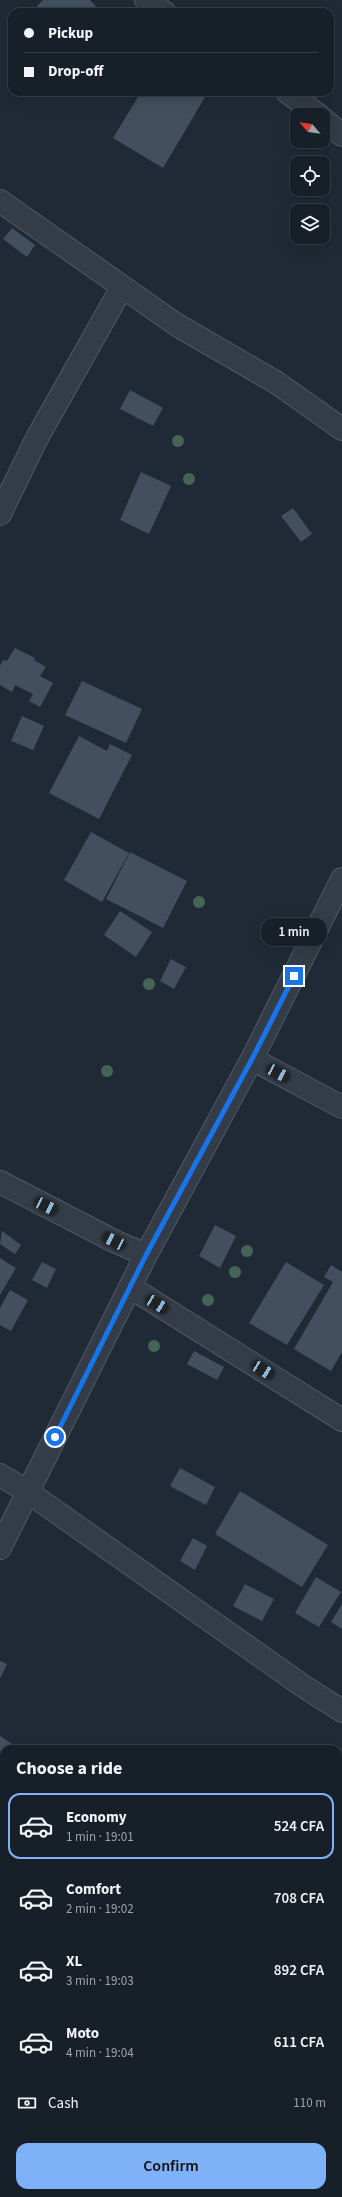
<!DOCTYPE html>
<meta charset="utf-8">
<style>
body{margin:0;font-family:"Source Sans 3",sans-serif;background:#242d34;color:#f1f3f6;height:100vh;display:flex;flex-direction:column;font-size:15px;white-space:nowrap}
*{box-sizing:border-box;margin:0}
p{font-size:13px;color:#9ea3a8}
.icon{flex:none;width:22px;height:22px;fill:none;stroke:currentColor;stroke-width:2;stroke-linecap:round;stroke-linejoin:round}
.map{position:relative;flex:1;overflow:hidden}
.sheet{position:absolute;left:0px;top:1745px;width:342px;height:452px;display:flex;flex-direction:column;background:#172028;border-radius:12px 12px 0 0;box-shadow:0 4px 16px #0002,0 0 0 1px #363e45}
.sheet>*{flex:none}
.guide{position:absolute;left:8px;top:8px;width:326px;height:88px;border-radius:12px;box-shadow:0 4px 16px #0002,0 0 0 1px #363e45;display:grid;align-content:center;height:88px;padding:0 16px;background:#172028}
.needle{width:26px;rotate:298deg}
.tools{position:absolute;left:290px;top:108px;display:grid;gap:8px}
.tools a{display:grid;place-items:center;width:40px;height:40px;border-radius:8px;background:#172028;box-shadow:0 4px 16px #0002,0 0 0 1px #363e45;font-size:20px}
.end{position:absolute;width:18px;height:18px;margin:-9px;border:5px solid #1a73e8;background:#fff;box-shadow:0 0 0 2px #fff}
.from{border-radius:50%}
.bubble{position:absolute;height:28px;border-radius:12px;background:#172028;box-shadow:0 4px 16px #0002,0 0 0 1px #363e45;font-size:13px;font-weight:600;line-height:28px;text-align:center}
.car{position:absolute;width:12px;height:24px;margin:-12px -6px;border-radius:5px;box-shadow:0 0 3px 1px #0007;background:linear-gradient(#222 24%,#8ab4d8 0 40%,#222 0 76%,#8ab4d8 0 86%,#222 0)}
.guide b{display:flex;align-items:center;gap:14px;height:38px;font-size:15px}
.guide b+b{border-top:1px solid #363e45}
.guide i{width:10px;height:10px;background:#f1f3f6}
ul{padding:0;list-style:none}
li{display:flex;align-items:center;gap:12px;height:66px;margin:0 8px 6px;padding:0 8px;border:2px solid transparent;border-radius:12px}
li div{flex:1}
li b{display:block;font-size:15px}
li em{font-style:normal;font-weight:600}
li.current{border-color:#7eb1f7}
li>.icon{width:36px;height:36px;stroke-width:1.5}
h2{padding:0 16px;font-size:18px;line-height:48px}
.pay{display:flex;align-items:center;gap:10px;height:44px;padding:0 16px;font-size:15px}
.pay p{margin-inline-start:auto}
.action{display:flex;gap:8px;margin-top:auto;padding:8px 16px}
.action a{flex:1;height:46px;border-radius:12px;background:#7eb1f7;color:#111;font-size:16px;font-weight:600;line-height:46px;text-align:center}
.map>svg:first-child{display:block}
.building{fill:#424f5e}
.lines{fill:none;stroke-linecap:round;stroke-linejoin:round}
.minor-casing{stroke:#505965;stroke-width:24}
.minor{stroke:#333c47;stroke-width:22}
.tree{fill:#466455}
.route{stroke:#1a73e8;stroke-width:5}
</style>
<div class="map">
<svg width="342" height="2197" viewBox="0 0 342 2197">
<rect width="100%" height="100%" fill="#1f2a36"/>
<!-- building -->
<path class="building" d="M 43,0 L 90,0 L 96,6 L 90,12 L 43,12 L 37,6 Z
M 141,92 L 208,92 L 163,168 L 113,138 Z
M 12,228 L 35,245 L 27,257 L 3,239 Z
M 130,390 L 163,408 L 153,426 L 120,409 Z
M 141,472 L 171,486 L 149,534 L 120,520 Z
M 293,508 L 312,534 L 301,542 L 281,516 Z
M 15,648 L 35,658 L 34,660 L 46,667 L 40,676 L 53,683 L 40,707 L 29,701 L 33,694 L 15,685 L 12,692 L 0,685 L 0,666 L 3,660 L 7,661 Z
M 82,681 L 142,709 L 126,743 L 65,715 Z
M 22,716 L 44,726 L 33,750 L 11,741 Z
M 79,736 L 107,751 L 110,744 L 132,755 L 99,819 L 49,793 Z
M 91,832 L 129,853 L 102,902 L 64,880 Z
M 130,852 L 187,881 L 163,928 L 106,899 Z
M 120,911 L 152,932 L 136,957 L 104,935 Z
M 171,959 L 186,967 L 174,989 L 160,981 Z
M 215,1225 L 236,1236 L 220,1268 L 199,1256 Z
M 2,1231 L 21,1245 L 15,1254 L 0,1244 Z
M 0,1258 L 16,1268 L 0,1295 Z
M 42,1262 L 56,1269 L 47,1288 L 32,1280 Z
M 286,1262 L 324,1285 L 287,1345 L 249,1323 Z
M 331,1265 L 342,1272 L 342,1352 L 331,1371 L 294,1349 L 333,1282 L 324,1277 Z
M 10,1290 L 28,1300 L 11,1331 L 0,1325 L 0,1308 Z
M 194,1351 L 224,1367 L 217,1380 L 187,1364 Z
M 180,1468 L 215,1487 L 206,1505 L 170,1486 Z
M 240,1491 L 328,1545 L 302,1587 L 215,1534 Z
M 193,1538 L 207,1546 L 195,1570 L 180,1561 Z
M 316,1577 L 341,1592 L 319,1627 L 295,1613 Z
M 245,1584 L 274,1599 L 262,1621 L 233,1606 Z
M 342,1604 L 342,1629 L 331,1622 Z
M 0,1661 L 7,1664 L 0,1679 Z
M 0,1736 L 20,1749 L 4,1749 L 4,1774 L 0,1771 Z
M 4,1855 L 4,1888 L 0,1885 L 0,1863 Z
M 338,1884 L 342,1886 L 342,1958 L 338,1965 Z
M 4,1917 L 4,1965 L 0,1962 L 0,1924 Z
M 338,2058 L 342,2060 L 342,2075 L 338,2081 Z
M 338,2156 L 342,2159 L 342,2170 L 338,2176 Z
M 110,2193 L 127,2193 L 125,2197 L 108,2197 Z
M 152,2193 L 198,2193 L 196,2197 L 149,2197 Z
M 205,2193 L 270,2193 L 268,2197 L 202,2197 Z"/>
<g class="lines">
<defs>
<path id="minor" d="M 146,0 L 164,12
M 287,92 L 318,115
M 323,119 L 342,135
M 0,201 L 177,325 L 277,383 L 342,429
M 0,514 L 37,438 L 122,287
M 252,1059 L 342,1107
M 0,1182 L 114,1241 L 146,1255
M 130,1287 L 342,1420
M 0,1475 L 28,1492 L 303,1686 L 342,1711
M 0,1548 L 146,1255 L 252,1059 L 342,879
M 0,1831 L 4,1833
M 338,2050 L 342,2052
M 0,2160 L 4,2162
M 53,2193 L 60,2197"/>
</defs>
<!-- minor casing -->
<use href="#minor" class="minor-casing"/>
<!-- minor -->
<use href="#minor" class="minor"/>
</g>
<!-- trees -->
<g class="tree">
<circle cx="178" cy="441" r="6"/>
<circle cx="189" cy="479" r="6"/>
<circle cx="199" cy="902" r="6"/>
<circle cx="149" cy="984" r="6"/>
<circle cx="107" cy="1071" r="6"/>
<circle cx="247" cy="1251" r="6"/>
<circle cx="235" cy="1272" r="6"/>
<circle cx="208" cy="1300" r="6"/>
<circle cx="154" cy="1346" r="6"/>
</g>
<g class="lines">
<!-- route -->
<path class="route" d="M 55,1437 L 146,1255 L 252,1059 L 294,976"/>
</g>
</svg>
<div class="tools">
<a><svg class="needle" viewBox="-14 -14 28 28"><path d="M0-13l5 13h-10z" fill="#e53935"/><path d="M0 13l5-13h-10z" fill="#9ea3a8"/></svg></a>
<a><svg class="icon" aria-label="locate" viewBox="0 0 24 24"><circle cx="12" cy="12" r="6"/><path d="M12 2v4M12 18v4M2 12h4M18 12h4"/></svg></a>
<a><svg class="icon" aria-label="layers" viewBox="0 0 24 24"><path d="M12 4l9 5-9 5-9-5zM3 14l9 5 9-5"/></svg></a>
</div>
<i class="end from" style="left:55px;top:1437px"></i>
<i class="end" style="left:294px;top:976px"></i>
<div class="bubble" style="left:261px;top:918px;width:66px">1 min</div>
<i class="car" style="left:278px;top:1073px;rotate:118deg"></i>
<i class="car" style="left:46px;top:1206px;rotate:117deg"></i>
<i class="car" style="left:114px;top:1241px;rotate:297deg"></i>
<i class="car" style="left:157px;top:1304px;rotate:122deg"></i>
<i class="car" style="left:263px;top:1370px;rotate:122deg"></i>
<div class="guide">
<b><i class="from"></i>Pickup</b>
<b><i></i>Drop-off</b>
</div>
<section class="sheet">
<h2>Choose a ride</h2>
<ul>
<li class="current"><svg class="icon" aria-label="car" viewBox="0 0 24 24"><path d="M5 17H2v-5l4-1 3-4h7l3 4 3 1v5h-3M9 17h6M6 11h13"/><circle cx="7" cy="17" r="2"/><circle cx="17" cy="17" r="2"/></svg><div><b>Economy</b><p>1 min · 19:01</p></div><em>524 CFA</em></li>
<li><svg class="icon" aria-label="car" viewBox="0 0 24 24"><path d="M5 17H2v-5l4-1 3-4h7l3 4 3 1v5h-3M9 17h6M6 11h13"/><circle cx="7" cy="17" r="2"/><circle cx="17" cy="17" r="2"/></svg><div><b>Comfort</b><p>2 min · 19:02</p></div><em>708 CFA</em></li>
<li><svg class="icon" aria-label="car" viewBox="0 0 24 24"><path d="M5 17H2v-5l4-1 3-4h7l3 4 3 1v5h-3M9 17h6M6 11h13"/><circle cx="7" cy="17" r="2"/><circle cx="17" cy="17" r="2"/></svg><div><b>XL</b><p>3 min · 19:03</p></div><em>892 CFA</em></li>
<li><svg class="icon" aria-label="car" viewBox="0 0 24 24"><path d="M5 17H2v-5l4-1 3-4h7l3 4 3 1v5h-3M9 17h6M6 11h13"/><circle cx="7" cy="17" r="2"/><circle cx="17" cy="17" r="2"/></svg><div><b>Moto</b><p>4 min · 19:04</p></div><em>611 CFA</em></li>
</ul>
<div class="pay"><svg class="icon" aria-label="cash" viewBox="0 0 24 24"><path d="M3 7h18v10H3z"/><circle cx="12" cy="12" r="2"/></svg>Cash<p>110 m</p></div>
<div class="action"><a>Confirm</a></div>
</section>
</div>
